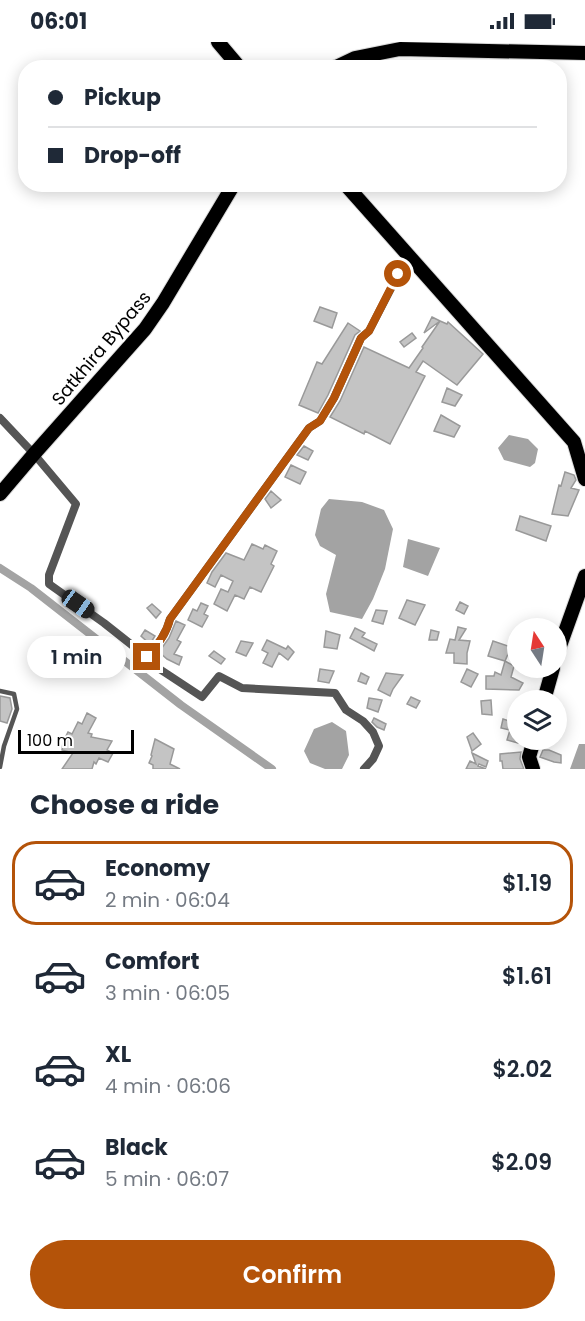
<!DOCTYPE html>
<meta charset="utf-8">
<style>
body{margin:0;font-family:Poppins,sans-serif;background:#f2f2f3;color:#1f2937;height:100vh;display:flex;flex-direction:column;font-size:22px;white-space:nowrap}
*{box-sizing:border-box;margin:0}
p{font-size:20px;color:#747a83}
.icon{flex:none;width:33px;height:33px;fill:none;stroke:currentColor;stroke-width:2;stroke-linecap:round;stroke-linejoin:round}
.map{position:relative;height:727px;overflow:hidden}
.side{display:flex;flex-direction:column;background:#fff;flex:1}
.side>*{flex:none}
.top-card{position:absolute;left:18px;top:18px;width:549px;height:132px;border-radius:24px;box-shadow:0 3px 15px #0003;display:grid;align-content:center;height:132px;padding:0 30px;background:#fff}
.needle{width:39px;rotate:348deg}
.controls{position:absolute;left:507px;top:576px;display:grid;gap:12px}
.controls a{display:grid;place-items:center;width:60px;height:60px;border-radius:50%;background:#fff;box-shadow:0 3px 15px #0003;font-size:30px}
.scale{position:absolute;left:18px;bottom:15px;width:116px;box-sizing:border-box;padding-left:6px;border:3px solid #000;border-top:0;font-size:16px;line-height:21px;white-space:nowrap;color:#000;-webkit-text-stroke:4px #fff;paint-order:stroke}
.end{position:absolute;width:27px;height:27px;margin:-14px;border:8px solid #b45309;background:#fff;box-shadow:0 0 0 3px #fff}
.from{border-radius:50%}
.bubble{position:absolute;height:42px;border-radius:21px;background:#fff;box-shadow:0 3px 15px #0003;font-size:20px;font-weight:600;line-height:42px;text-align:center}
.car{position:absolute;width:18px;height:36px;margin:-18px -9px;border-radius:8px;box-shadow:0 0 4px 2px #0007;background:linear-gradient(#222 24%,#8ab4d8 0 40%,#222 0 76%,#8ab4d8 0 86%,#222 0)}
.top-card b{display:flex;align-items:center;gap:21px;height:57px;font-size:22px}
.top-card b+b{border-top:2px solid #e0e1e3}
.top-card i{width:15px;height:15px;background:#1f2937}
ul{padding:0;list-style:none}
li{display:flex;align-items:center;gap:18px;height:84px;margin:0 12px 9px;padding:0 18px;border:3px solid transparent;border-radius:24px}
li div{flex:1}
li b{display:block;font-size:22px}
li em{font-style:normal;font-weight:600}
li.active{border-color:#b45309}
li>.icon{width:54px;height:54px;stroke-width:1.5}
h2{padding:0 30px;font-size:27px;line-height:72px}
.button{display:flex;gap:12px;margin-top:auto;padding:12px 30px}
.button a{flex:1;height:69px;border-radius:36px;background:#b45309;color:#fff;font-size:24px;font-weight:600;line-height:69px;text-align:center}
.status{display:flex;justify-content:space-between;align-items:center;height:42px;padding:0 30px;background:#fff;direction:ltr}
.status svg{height:16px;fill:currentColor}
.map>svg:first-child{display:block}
.water{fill:#a3a3a3}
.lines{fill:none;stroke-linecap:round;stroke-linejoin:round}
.canal{stroke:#a3a3a3;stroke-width:8}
.building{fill:#c4c4c4;stroke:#999;stroke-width:1.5}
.trunk-casing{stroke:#dbdbdb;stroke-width:16}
.service{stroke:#555;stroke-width:4.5}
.minor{stroke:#555;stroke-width:8}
.trunk{stroke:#000;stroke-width:14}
.route{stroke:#b45309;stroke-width:8}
.labels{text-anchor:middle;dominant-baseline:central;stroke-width:4.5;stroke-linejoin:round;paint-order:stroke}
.street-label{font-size:18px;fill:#000;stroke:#fff}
</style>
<div class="status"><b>06:01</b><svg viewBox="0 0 49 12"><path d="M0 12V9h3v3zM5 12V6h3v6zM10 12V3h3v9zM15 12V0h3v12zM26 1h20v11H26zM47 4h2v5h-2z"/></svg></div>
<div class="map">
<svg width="585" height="727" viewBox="0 0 585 727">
<rect width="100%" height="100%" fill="#fff"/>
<!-- water -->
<path class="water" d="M 509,393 L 528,397 L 538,407 L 535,421 L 530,425 L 504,418 L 498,406 Z
M 329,457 L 362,460 L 384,468 L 393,487 L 385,527 L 373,557 L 362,577 L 330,570 L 326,552 L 336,513 L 320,504 L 315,493 L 321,467 Z
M 408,497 L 440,506 L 428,534 L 403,525 Z
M 332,680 L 346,689 L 349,713 L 342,727 L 325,727 L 310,721 L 304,709 L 314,687 Z
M 579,702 L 585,702 L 585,727 L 570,727 Z"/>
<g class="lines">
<!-- canal -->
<path class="canal" d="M 0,526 L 31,546 L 181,663 L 272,727"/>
</g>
<!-- building -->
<path class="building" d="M 320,265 L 337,271 L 332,286 L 314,279 Z
M 432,275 L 440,279 L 424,291 Z
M 440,279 L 447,282 L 448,280 L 483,312 L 457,343 L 423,319 L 416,330 L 425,334 L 390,402 L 365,389 L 364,392 L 330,375 L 340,359 L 364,305 L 409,326 L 423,306 L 422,305 Z
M 348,281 L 360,289 L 355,293 L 328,353 L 318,371 L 299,363 L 317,320 L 322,322 Z
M 412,291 L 416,296 L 404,305 L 400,300 Z
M 447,346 L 462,353 L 455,364 L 442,360 Z
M 441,373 L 460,384 L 454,395 L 434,389 Z
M 304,404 L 313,409 L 308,418 L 297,413 Z
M 291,423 L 306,430 L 300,442 L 285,435 Z
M 565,430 L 574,433 L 576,438 L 571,446 L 579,448 L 568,474 L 552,472 L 559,443 L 561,444 Z
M 271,449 L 281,458 L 271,466 L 265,457 Z
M 520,474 L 551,484 L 546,499 L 516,488 Z
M 252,502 L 263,507 L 265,503 L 277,509 L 271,522 L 274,524 L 261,550 L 250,545 L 244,557 L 235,553 L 227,569 L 214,562 L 221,547 L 228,550 L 233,539 L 221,533 L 215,545 L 207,541 L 212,530 L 226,511 L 244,518 Z
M 407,558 L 425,563 L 415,583 L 399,576 Z
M 460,560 L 468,564 L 464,572 L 456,568 Z
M 201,561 L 208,564 L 204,572 L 208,574 L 202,585 L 188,578 L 193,567 L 197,569 Z
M 152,562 L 161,570 L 156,576 L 147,566 Z
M 376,568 L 387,569 L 383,582 L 372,579 Z
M 176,579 L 185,583 L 177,598 L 181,600 L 174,612 L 182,615 L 179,623 L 167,617 L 159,610 L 169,596 Z
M 458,585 L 466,587 L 459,598 L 470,599 L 467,611 L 467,622 L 454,621 L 454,611 L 446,611 L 450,597 L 455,598 Z
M 355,586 L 365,591 L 362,595 L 377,602 L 374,609 L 350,596 Z
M 145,588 L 155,594 L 150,602 L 141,594 Z
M 431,588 L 439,590 L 437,598 L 429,598 Z
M 326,589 L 340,593 L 337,607 L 324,605 Z
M 267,598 L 286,607 L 288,604 L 294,610 L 288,618 L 279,611 L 272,625 L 263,621 L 268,611 L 262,608 Z
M 241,599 L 253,601 L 246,614 L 236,610 Z
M 493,599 L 511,605 L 505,619 L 488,614 Z
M 214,609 L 225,617 L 221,622 L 209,614 Z
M 505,619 L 514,624 L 511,635 L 523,641 L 519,648 L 486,647 L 486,634 L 494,634 L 495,630 L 501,633 Z
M 320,627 L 334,629 L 329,641 L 318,639 Z
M 467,627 L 478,632 L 471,645 L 461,640 Z
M 361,631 L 369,635 L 366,642 L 358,639 Z
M 386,631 L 403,633 L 393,647 L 390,654 L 378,648 Z
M 0,654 L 10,656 L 12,667 L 7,681 L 0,679 Z
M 411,655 L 420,659 L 416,666 L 407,662 Z
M 369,656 L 382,658 L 378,670 L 367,666 Z
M 491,658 L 492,673 L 482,672 L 481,659 Z
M 518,667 L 518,701 L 507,698 L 510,688 L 501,686 L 503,677 L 512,680 Z
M 87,671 L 96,676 L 88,691 L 92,692 L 91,695 L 112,699 L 107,708 L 113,711 L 108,720 L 99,716 L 96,722 L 94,720 L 92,727 L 62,727 L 73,711 L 62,708 L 63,700 L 68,690 L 72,692 L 78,680 L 82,682 Z
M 374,676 L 386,682 L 384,688 L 377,685 L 372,680 Z
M 473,691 L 481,702 L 472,709 L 467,695 Z
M 155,697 L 174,707 L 170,722 L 180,727 L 153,727 L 153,723 L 149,721 L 152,714 L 151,713 Z
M 543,708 L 549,708 L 561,713 L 561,721 L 554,720 L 540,715 Z
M 521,710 L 520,717 L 524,727 L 503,727 L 502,719 L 500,719 L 500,712 Z
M 472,711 L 488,719 L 486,725 L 479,722 L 478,724 L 486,727 L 466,727 L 470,719 L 476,722 Z"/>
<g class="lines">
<defs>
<path id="trunk" d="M 218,0 L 240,26
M 334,26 L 355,16 L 400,7 L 585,11
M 345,142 L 574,400 L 585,437
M 0,452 L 34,412 L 145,287 L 163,261 L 234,142
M 556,615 L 585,534
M 544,658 L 553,626
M 533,727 L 529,715 L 534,698"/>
</defs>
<!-- trunk casing -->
<use href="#trunk" class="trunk-casing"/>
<!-- service -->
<path class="service" d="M 0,649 L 14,652 L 17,667 L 4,704 L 0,725"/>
<!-- minor -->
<path class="minor" d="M 0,376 L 34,412 L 76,462 L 49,533 L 49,542 L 104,581 L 147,615 L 158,626 L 202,655 L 219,634 L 242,646 L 335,651 L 346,668 L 363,679 L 373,690 L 379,704 L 373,717 L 364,727
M 147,615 C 157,603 166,593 170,577 L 309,386 L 320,379 L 334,356 L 361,296 L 369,289 L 398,233 L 407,212"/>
<!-- trunk -->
<use href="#trunk" class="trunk"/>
</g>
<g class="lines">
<!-- route -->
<path class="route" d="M 147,615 C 157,603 166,593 170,577 L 309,386 L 320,379 L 334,356 L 361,296 L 369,289 L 398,232"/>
</g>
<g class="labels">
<!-- street labels -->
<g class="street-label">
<text transform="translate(101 306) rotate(-50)">Satkhira Bypass</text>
</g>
</g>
</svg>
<div class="controls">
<a><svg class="needle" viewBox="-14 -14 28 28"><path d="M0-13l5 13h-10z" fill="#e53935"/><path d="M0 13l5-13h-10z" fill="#747a83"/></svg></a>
<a><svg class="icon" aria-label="layers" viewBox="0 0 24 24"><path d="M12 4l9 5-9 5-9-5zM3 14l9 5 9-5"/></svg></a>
</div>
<div class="scale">100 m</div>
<i class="end from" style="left:398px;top:232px"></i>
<i class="end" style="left:147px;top:615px"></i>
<div class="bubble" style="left:27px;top:594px;width:99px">1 min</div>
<i class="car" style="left:78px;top:562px;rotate:125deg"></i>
<div class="top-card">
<b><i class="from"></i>Pickup</b>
<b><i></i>Drop-off</b>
</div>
</div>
<section class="side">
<h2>Choose a ride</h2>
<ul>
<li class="active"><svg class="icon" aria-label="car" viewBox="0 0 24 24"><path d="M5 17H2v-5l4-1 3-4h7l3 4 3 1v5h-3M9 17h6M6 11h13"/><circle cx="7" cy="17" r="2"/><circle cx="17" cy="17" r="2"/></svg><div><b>Economy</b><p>2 min · 06:04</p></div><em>$1.19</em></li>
<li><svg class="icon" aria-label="car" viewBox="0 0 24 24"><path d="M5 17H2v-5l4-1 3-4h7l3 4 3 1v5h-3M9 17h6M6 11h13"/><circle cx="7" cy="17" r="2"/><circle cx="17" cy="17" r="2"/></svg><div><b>Comfort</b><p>3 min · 06:05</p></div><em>$1.61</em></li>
<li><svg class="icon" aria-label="car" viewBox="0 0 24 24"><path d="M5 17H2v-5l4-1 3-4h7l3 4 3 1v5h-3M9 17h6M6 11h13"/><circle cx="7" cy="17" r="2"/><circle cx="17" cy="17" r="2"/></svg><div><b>XL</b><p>4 min · 06:06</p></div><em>$2.02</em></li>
<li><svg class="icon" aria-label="car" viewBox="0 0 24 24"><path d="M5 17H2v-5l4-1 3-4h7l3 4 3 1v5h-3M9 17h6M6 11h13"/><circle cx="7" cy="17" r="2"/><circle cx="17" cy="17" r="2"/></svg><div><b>Black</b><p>5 min · 06:07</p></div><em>$2.09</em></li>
</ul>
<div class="button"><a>Confirm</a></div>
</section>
